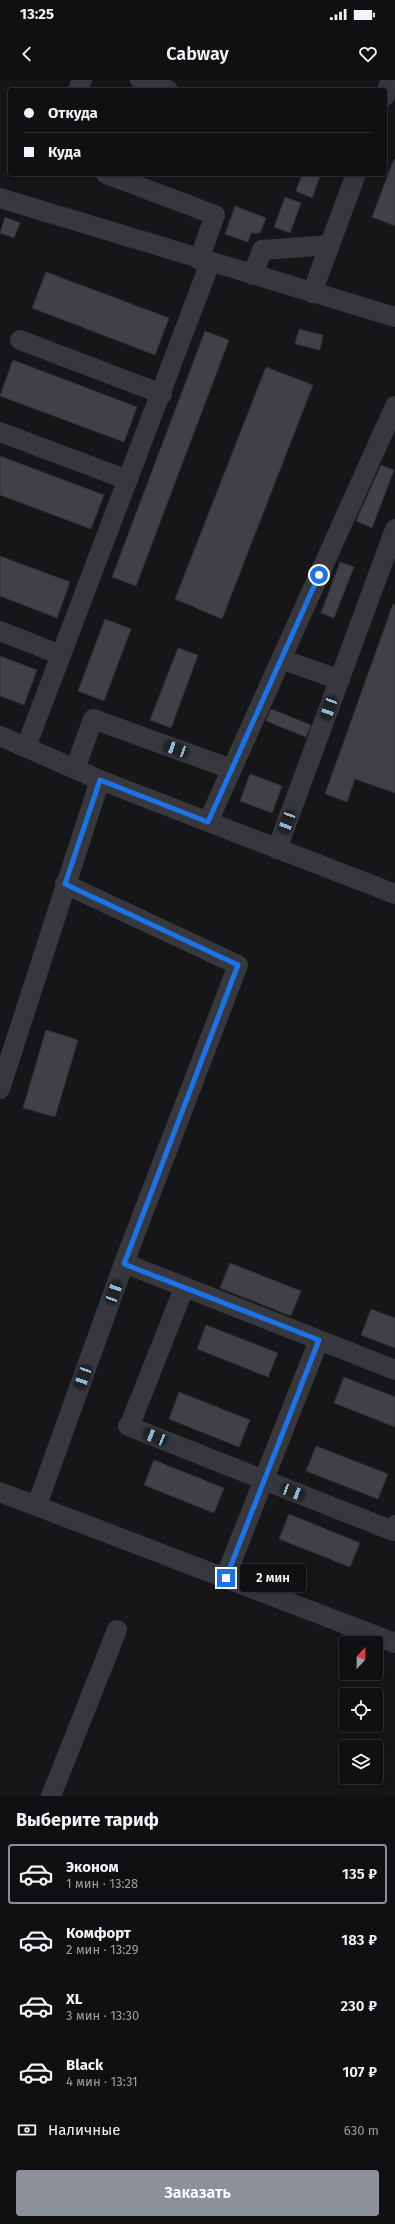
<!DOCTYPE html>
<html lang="ru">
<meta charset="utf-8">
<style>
body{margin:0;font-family:"Fira Sans",sans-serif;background:#1e1e20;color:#f1f3f6;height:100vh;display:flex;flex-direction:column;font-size:15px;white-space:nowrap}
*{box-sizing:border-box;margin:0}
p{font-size:13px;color:#9c9d9f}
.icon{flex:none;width:22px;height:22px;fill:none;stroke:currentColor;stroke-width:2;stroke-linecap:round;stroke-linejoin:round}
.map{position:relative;height:1716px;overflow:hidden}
.side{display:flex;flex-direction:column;background:#101012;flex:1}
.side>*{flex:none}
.hud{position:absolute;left:8px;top:8px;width:379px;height:88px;border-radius:4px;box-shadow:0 2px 10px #0003,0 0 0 1px #303032;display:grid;align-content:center;height:88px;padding:0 16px;background:#101012}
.needle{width:26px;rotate:22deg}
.buttons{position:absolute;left:339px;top:1556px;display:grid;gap:8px}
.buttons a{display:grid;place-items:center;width:44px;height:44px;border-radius:4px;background:#101012;box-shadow:0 2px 10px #0003,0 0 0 1px #303032;font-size:20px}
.end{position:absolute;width:18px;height:18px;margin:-9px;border:5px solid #1a73e8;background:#fff;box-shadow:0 0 0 2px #fff}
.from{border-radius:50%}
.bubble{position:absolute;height:28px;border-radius:4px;background:#101012;box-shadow:0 2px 10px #0003,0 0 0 1px #303032;font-size:13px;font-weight:600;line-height:28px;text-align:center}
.car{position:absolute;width:12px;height:24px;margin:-12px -6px;border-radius:5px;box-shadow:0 0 3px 1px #0007;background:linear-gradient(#222 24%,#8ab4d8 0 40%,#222 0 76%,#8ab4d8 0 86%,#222 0)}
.hud b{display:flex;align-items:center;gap:14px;height:38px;font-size:15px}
.hud b+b{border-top:1px solid #303032}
.hud i{width:10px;height:10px;background:#f1f3f6}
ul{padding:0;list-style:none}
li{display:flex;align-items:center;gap:12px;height:60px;margin:0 8px 6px;padding:0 8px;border:2px solid transparent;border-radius:4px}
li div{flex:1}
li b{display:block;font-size:15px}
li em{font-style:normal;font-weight:600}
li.selected{border-color:#8c9099}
li>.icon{width:36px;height:36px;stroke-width:1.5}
h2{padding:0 16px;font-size:18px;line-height:48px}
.pay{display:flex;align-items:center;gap:10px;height:44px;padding:0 16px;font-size:15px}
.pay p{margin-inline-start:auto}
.primary-button{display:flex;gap:8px;margin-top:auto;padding:8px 16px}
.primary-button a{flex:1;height:46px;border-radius:4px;background:#8c9099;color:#fff;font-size:16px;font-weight:600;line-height:46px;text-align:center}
.status{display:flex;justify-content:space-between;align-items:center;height:28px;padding:0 20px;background:#101012;direction:ltr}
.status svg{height:11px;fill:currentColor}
header{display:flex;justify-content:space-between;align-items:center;height:52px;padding:0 16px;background:#101012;font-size:18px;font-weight:600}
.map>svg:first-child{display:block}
.building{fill:#404145;stroke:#303034}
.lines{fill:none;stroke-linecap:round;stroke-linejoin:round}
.minor{stroke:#37383d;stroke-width:20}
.route{stroke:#1a73e8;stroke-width:5}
</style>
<div class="status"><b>13:25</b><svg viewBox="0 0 49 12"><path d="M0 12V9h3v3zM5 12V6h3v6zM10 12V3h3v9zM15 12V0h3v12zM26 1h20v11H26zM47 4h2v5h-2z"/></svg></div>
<header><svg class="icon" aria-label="back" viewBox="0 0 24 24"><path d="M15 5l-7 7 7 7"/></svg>Cabway<svg class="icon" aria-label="heart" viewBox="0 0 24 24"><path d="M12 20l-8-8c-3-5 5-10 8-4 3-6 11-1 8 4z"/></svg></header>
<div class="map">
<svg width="395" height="1716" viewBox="0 0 395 1716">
<rect width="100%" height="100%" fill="#161618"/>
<!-- building -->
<path class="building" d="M 394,79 L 395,79 L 395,146 L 372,137 Z
M 302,94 L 321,94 L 312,118 L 296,111 Z
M 285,117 L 301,123 L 290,153 L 274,147 Z
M 235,126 L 266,138 L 260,153 L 251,153 L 248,162 L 225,154 Z
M 5,137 L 20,143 L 14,158 L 0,153 Z
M 46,192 L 169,238 L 155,275 L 32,228 Z
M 299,249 L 323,255 L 320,270 L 295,264 Z
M 205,251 L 229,260 L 136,506 L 112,497 Z
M 13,280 L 137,327 L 124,362 L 0,316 Z
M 266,287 L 313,305 L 222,539 L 175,519 Z
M 0,376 L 104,415 L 91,449 L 0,415 Z
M 381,385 L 394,390 L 372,448 L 356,441 Z
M 0,476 L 70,502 L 57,538 L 0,516 Z
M 340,482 L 354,487 L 334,538 L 321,533 Z
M 393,524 L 395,525 L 395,713 L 355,699 L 347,722 L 325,714 Z
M 105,539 L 131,549 L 104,621 L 78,611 Z
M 178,568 L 198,575 L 171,648 L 150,640 Z
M 0,576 L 37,590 L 24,625 L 0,616 Z
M 271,629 L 311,645 L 306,657 L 266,641 Z
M 250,694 L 282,706 L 272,733 L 240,721 Z
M 46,950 L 78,960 L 55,1037 L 23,1028 Z
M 230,1183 L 301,1211 L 291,1236 L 220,1208 Z
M 371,1229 L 395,1238 L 395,1268 L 361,1255 Z
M 206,1245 L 278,1273 L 268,1297 L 197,1269 Z
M 344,1297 L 395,1317 L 395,1347 L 334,1323 Z
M 179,1312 L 250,1340 L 239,1367 L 169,1339 Z
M 316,1366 L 388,1394 L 378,1419 L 306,1391 Z
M 154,1380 L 224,1408 L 214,1433 L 144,1405 Z
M 289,1434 L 360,1463 L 350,1487 L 279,1459 Z"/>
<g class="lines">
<!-- minor -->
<path class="minor" d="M 140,0 L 168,10
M 78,10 L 82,0
M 385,16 L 391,0
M 106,94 L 215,135 L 199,180
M 0,118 L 395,237
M 253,195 L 262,170 L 330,165
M 312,213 L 356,94
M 20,260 L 162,314
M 0,352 L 128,400
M 0,551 L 61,575
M 281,579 L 340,600
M 0,656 L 100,700 L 395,814
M 26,667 L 210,183
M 75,689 L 93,639 L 231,689
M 208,742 L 395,326
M 277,769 L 395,449
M 0,1009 L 100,700
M 124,1183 L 395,1290
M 131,1342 L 184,1208
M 128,1346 L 393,1451 L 395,1445
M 0,1412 L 395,1563
M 37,1425 L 124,1183 L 238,885 L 65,804
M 225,1498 L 319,1260
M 51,1716 L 117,1550"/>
</g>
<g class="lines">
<!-- route -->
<path class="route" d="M 226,1498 L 319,1260 L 124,1184 L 238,885 L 65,804 L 100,700 L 208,742 L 319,495"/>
</g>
</svg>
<div class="buttons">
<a><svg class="needle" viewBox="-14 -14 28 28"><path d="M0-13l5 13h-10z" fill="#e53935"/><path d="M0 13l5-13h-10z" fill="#9c9d9f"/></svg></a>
<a><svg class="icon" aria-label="locate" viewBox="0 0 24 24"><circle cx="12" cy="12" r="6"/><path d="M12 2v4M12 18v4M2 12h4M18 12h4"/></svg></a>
<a><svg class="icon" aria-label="layers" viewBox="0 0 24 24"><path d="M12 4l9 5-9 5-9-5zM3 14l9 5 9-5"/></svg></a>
</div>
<i class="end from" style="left:319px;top:495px"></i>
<i class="end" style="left:226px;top:1498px"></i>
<div class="bubble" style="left:240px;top:1484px;width:66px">2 мин</div>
<i class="car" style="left:329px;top:628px;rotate:200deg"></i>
<i class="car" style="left:176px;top:669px;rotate:290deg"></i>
<i class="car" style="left:287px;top:742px;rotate:201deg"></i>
<i class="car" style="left:114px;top:1212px;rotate:20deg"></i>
<i class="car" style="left:83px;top:1297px;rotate:200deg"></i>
<i class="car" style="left:155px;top:1357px;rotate:292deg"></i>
<i class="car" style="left:293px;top:1412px;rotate:111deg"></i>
<div class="hud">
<b><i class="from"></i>Откуда</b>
<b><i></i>Куда</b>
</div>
</div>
<section class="side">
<h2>Выберите тариф</h2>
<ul>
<li class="selected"><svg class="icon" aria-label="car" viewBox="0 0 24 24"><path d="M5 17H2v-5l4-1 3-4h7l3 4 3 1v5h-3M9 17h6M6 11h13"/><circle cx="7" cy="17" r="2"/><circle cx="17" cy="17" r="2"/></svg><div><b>Эконом</b><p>1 мин · 13:28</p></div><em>135 ₽</em></li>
<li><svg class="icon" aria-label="car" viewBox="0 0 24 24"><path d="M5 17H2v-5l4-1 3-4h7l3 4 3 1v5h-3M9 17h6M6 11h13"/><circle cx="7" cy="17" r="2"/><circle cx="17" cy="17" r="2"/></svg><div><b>Комфорт</b><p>2 мин · 13:29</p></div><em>183 ₽</em></li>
<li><svg class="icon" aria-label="car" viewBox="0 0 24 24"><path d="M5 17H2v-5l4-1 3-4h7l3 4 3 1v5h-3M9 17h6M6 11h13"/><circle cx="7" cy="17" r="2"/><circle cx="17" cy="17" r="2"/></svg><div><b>XL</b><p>3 мин · 13:30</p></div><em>230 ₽</em></li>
<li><svg class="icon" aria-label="car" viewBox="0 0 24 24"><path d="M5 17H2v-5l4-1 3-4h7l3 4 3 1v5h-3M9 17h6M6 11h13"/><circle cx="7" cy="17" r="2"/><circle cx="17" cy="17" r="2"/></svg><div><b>Black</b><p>4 мин · 13:31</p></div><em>107 ₽</em></li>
</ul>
<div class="pay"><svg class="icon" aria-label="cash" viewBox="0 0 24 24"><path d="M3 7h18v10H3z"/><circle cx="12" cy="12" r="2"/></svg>Наличные<p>630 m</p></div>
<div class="primary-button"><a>Заказать</a></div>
</section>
